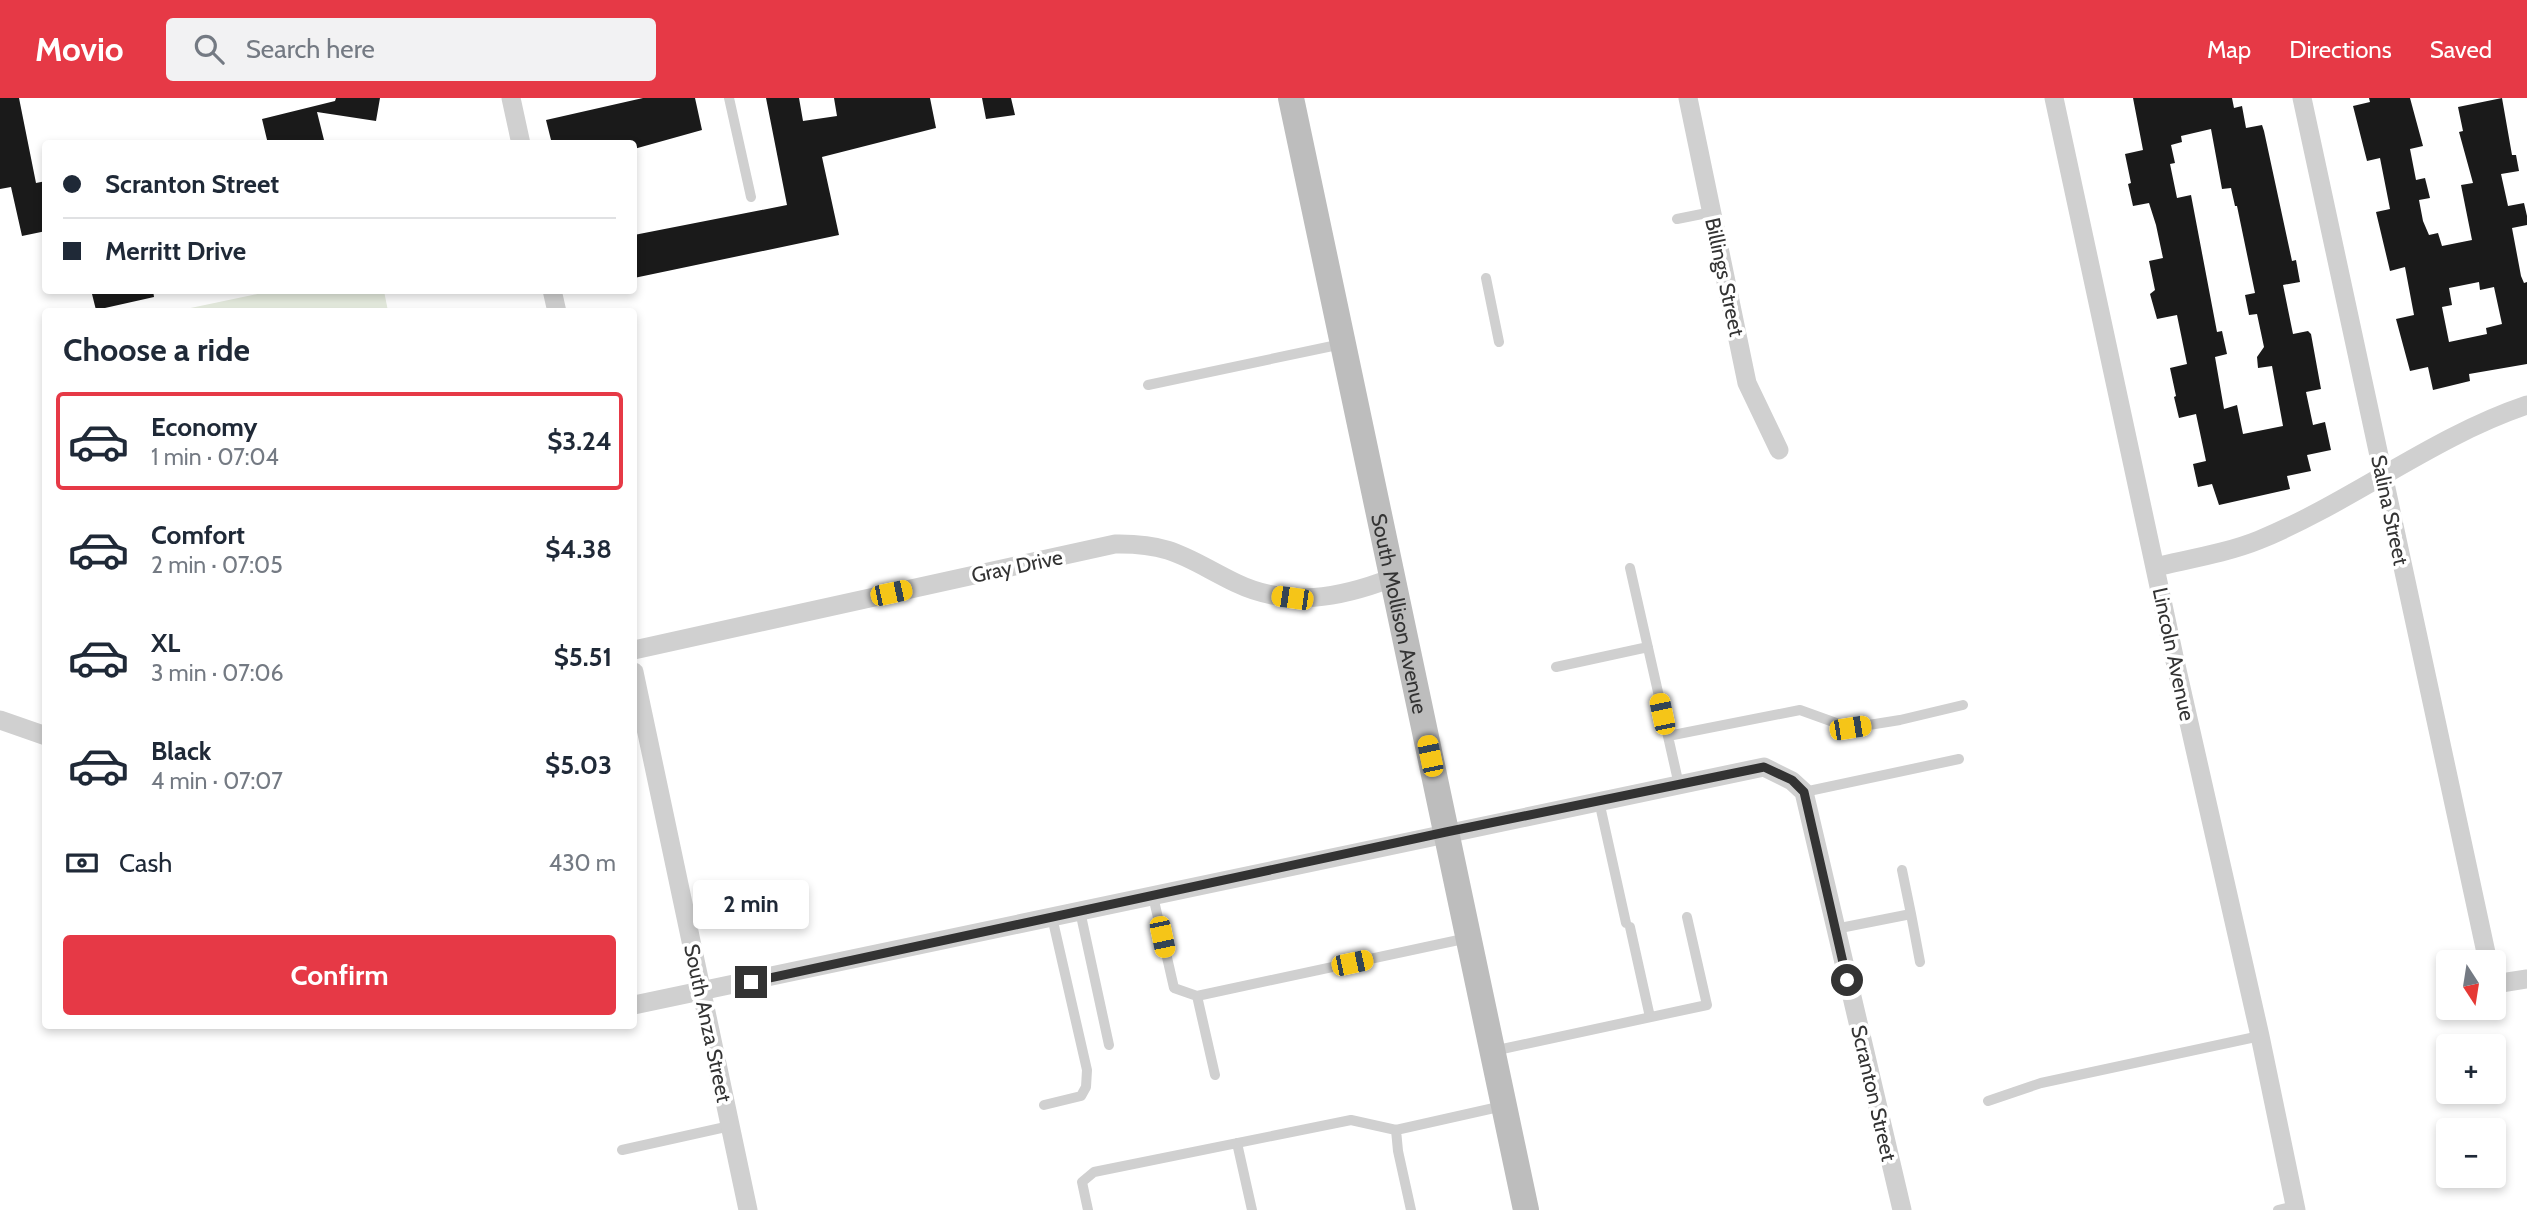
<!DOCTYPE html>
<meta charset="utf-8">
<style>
body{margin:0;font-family:Cabin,sans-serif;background:#f2f2f3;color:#1f2937;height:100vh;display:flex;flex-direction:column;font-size:26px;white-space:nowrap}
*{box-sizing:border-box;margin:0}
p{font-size:23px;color:#747a83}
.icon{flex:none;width:38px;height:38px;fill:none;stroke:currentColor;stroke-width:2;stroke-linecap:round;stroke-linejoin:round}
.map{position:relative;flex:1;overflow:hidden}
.panel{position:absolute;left:42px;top:210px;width:595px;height:721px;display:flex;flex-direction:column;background:#fff;border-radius:7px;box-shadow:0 4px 10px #0003}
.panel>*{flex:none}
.guide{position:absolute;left:42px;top:42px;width:595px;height:154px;border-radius:7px;box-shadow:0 4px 10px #0003;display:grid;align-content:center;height:154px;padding:0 21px;background:#fff}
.needle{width:46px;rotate:168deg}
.buttons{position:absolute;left:2436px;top:852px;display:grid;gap:14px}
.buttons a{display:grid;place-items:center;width:70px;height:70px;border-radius:7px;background:#fff;box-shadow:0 4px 10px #0003;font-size:35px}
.end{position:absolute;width:32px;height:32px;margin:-16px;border:9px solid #333;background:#fff;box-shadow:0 0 0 4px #fff}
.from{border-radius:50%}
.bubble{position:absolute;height:49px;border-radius:7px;background:#fff;box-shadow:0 4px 10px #0003;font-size:23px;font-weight:800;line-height:49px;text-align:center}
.car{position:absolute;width:21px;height:42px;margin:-21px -10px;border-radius:9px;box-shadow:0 0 5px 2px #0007;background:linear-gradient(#f5c518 24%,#345 0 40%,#f5c518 0 76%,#345 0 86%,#f5c518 0)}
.guide b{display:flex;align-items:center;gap:24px;height:66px;font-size:26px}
.guide b+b{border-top:2px solid #e0e1e3}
.guide i{width:18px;height:18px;background:#1f2937}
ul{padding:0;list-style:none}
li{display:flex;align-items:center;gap:21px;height:98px;margin:0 14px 10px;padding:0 7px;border:4px solid transparent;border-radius:7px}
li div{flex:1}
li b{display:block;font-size:26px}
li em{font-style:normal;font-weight:800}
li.current{border-color:#e63946}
li>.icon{width:63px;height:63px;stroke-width:1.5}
h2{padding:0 21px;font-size:32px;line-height:84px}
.pay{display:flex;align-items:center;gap:18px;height:77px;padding:0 21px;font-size:26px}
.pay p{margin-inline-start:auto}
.primary-button{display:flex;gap:14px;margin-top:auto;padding:14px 21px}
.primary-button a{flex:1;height:80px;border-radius:7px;background:#e63946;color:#fff;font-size:28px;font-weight:800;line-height:80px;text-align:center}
header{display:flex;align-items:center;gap:42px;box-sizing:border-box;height:98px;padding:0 35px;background:#e63946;color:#fff}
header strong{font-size:33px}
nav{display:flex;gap:38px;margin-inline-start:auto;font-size:24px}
.search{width:490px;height:63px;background:#f2f2f3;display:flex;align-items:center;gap:18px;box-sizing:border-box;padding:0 24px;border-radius:7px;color:#747a83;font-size:26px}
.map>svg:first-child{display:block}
.green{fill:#e6ecdf}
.building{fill:#1a1a1a;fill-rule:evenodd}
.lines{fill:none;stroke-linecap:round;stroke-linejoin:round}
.service{stroke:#d0d0d0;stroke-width:10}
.minor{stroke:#d0d0d0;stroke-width:19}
.secondary{stroke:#bdbdbd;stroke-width:26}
.route{stroke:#333;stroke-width:9}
.labels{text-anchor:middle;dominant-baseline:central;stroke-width:7;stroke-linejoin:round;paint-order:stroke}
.street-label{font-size:21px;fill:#333;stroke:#fff}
</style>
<header>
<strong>Movio</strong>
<div class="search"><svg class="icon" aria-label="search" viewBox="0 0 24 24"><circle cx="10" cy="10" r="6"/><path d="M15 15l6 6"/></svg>Search here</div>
<nav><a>Map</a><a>Directions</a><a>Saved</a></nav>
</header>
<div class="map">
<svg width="2527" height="1112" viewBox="0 0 2527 1112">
<rect width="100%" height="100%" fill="#fff"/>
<!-- green -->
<path class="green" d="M 384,193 L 388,213 L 181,212 L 272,193 Z"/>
<!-- building -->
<path class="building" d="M 0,0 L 19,0 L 36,85 L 46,83 L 46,133 L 22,138 L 11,89 L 0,91 Z
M 336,0 L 380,0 L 376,23 L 317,14 L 324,42 L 310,46 L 268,46 L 262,21 L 335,3 Z
M 643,0 L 695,0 L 702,32 L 634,51 L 634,46 L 552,46 L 546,22 Z
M 766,0 L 799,0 L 803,23 L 837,18 L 834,0 L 930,0 L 936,30 L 822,59 L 839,137 L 634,180 L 634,137 L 787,107 Z
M 982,0 L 1011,0 L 1015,17 L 986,21 Z
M 2133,0 L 2232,0 L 2234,10 L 2242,8 L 2246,30 L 2262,27 L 2264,33 L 2292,163 L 2296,162 L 2300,184 L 2283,187 L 2293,236 L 2308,233 L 2311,236 L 2321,291 L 2306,294 L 2313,327 L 2325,324 L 2331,352 L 2307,357 L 2311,373 L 2287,378 L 2290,391 L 2219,407 L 2212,386 L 2198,389 L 2193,366 L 2206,363 L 2196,316 L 2179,320 L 2174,299 L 2176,298 L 2170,270 L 2187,266 L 2177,217 L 2157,221 L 2150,196 L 2155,192 L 2149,163 L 2163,160 L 2156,127 L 2149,105 L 2133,108 L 2128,86 L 2131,85 L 2125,56 L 2143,52 ZM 2211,31 L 2222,91 L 2231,90 L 2235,108 L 2237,108 L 2255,195 L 2245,197 L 2249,217 L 2257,216 L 2264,249 L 2257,259 L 2258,270 L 2272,268 L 2283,328 L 2243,336 L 2237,307 L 2224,311 L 2215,259 L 2227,256 L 2222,233 L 2217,234 L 2191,97 L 2177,100 L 2170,66 L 2175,65 L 2171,47 L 2182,44 L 2181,38 Z
M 2369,0 L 2410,0 L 2423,48 L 2410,51 L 2416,82 L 2425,80 L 2430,100 L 2419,102 L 2423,123 L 2429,137 L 2438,135 L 2442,148 L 2472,142 L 2461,87 L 2473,85 L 2459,34 L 2463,33 L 2458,9 L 2502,0 L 2512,57 L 2516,57 L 2519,73 L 2501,76 L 2508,108 L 2524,105 L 2527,118 L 2527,127 L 2512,130 L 2521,178 L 2524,185 L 2527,184 L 2527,266 L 2469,276 L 2470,283 L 2433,292 L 2428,269 L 2410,273 L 2396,221 L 2414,217 L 2405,169 L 2390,173 L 2376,114 L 2390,111 L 2380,60 L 2367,63 L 2353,8 L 2370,4 ZM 2479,184 L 2480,192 L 2494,189 L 2502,226 L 2486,230 L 2487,236 L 2449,244 L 2442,209 L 2452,207 L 2449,190 Z
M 91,192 L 153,192 L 154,199 L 96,212 Z"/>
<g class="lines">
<!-- service -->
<path class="service" d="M 729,0 L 751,99
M 1677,121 L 1712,114
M 1486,180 L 1499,244
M 1148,287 L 1342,246
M 1630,470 L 1679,687
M 1556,569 L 1648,549
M 1668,638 L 1800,612 L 1850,630 L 1900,622 L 1963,607
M 1804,694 L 1959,661
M 1599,703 L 1626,825
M 1153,798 L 1174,890 L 1197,898
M 1080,813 L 1109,947
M 1911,816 L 1920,864
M 1630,829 L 1650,919
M 1835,831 L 1911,816 L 1902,772
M 1493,953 L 1707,907 L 1687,819
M 1215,977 L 1197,898 L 1468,840
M 1988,1003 L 2041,985 L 2260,938
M 1044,1007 L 1081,998 L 1086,989 L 1087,972 L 1052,819
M 1396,1032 L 1398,1053 L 1411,1112
M 1237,1045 L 1252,1112
M 622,1052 L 730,1028
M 1088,1112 L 1082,1084 L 1094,1074 L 1351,1022 L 1396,1032 L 1503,1008
M 2278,1112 L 2295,1108"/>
<!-- minor -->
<path class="minor" d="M 511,0 L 521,46
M 1688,0 L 1747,285 L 1779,352
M 2054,0 L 2175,563 L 2260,938 L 2296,1112
M 2302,0 L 2488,864
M 552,192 L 557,214
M 2155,469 C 2189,461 2227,455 2259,442 C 2352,404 2432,339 2527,307
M 634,552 L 1115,446 C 1173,445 1187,461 1236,485 C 1288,510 1340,500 1392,480
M 634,574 L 748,1112
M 0,622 L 46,638
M 2494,877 L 2501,885 L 2527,881
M 634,907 L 1764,669 L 1792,683 L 1804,694 L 1902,1112"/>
<!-- secondary -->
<path class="secondary" id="s1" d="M 1291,0 L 1526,1112"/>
</g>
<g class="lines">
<!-- route -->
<path class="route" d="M 751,884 L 1446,734 L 1764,669 L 1792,682 L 1804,694 L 1847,882"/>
</g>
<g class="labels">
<!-- street labels -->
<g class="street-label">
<text transform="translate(1725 179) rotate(78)">Billings Street</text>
<text transform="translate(2390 412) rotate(78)">Salina Street</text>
<text transform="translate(1017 468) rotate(-12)">Gray Drive</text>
<text stroke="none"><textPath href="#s1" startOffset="527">South Mollison Avenue</textPath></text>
<text transform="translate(2174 556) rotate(78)">Lincoln Avenue</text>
<text transform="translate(708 925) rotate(78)">South Anza Street</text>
<text transform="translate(1874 995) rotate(77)">Scranton Street</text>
</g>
</g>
</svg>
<div class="buttons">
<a><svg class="needle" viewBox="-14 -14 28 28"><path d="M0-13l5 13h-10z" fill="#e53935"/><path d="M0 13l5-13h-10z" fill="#747a83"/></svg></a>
<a>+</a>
<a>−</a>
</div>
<i class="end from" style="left:1847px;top:882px"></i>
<i class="end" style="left:751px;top:884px"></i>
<div class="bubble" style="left:693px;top:782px;width:116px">2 min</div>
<i class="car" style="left:891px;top:495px;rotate:78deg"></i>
<i class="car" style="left:1292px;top:500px;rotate:278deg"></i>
<i class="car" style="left:1662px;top:616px;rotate:348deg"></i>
<i class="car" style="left:1850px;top:630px;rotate:81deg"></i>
<i class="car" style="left:1430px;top:658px;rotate:348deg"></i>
<i class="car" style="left:1162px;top:839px;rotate:168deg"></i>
<i class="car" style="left:1352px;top:865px;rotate:78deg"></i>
<div class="guide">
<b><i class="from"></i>Scranton Street</b>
<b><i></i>Merritt Drive</b>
</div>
<section class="panel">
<h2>Choose a ride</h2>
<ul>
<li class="current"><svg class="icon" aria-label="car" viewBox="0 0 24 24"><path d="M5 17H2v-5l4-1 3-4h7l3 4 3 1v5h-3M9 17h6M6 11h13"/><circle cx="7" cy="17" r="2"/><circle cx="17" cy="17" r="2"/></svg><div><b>Economy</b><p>1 min · 07:04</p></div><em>$3.24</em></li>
<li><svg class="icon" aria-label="car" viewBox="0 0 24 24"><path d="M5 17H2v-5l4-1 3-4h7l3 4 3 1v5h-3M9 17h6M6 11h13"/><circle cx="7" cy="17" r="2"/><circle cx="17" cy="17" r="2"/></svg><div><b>Comfort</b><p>2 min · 07:05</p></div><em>$4.38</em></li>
<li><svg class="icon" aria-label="car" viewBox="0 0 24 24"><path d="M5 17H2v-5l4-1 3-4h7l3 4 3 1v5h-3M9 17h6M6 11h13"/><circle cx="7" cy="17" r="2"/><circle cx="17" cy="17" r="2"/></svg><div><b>XL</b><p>3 min · 07:06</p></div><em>$5.51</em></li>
<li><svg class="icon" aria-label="car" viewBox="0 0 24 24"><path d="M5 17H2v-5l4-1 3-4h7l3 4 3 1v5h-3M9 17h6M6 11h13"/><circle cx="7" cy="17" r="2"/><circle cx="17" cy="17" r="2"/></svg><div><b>Black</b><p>4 min · 07:07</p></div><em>$5.03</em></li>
</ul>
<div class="pay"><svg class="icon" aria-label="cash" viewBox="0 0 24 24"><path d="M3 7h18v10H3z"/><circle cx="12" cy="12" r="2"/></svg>Cash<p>430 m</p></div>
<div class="primary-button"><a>Confirm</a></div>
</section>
</div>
